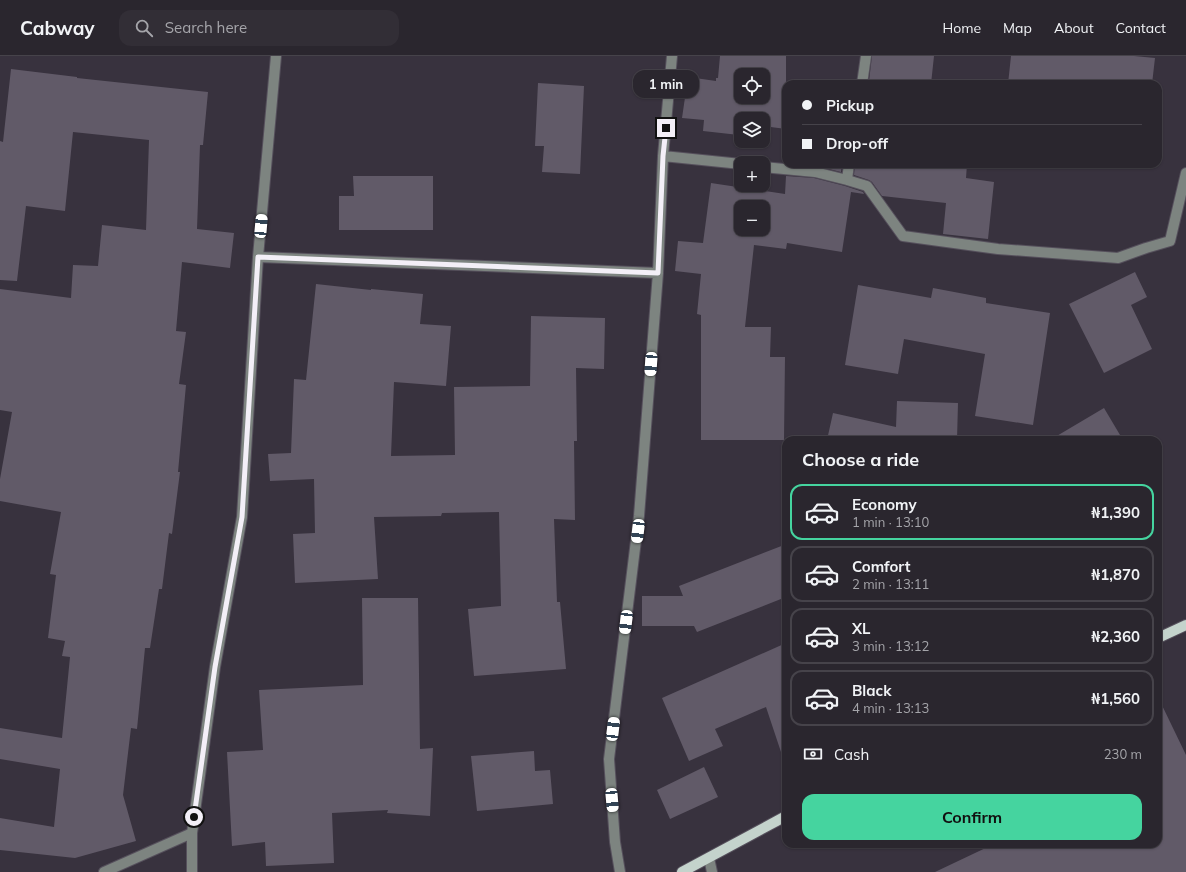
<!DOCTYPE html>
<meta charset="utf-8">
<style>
body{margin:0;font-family:Mulish,sans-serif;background:#322e36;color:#f1f3f6;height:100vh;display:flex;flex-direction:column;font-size:15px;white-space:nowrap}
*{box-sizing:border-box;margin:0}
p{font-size:13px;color:#a5a5aa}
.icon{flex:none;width:22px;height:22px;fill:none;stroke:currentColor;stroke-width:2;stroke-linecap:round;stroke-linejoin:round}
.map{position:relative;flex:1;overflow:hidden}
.panel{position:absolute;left:782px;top:380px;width:380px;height:412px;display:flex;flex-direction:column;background:#2a262e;border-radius:12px;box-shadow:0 1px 3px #0004,0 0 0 1px #46434a}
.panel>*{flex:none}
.banner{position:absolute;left:782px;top:24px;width:380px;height:88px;border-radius:12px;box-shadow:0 1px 3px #0004,0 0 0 1px #46434a;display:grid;align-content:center;height:88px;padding:0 20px;background:#2a262e}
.controls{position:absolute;left:734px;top:12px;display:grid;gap:8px}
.controls a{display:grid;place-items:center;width:36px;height:36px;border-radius:8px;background:#2a262e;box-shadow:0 1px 3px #0004,0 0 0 1px #46434a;font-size:20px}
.end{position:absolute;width:18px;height:18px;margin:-9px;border:5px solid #f3eff7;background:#111;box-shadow:0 0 0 2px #111}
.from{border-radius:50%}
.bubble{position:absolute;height:28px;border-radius:12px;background:#2a262e;box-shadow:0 1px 3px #0004,0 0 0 1px #46434a;font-size:13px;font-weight:700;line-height:28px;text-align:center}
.car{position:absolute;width:12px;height:24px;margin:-12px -6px;border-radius:5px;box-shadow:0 0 3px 1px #0007;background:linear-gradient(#fff 24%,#345 0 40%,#fff 0 76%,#345 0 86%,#fff 0)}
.banner b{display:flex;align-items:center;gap:14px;height:38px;font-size:15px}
.banner b+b{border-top:1px solid #46434a}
.banner i{width:10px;height:10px;background:#f1f3f6}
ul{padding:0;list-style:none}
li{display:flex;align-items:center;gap:12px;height:56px;margin:0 8px 6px;padding:0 12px;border:2px solid #46434a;border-radius:12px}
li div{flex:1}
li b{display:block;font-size:15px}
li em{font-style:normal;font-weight:700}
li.on{border-color:#45d49f}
li>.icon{width:36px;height:36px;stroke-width:1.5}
h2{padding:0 20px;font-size:18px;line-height:48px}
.pay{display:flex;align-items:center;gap:10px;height:44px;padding:0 20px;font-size:15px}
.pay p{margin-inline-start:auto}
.primary-button{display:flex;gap:8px;margin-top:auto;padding:8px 20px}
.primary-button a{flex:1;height:46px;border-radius:12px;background:#45d49f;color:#111;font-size:16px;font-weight:700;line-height:46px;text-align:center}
header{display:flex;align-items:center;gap:24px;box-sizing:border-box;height:56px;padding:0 20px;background:#2a262e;border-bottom:1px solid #46434a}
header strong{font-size:19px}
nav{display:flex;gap:22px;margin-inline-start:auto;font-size:14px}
.search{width:280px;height:36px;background:#322e36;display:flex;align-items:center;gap:10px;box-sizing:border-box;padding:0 14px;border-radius:12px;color:#a5a5aa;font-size:15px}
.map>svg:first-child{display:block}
.building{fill:#615a68;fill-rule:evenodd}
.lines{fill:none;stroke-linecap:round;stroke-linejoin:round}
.minor-casing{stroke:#56505c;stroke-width:12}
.major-casing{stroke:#56505c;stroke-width:12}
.minor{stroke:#7d8480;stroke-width:10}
.major{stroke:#c4d3cc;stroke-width:10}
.route{stroke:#f3eff7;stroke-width:5}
</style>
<header>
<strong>Cabway</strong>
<div class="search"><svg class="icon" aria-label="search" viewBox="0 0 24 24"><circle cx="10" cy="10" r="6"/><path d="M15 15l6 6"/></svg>Search here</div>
<nav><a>Home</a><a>Map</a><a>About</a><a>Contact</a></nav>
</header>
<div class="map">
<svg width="1186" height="816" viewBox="0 0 1186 816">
<rect width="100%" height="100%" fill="#38323e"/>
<!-- building -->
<path class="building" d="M 720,0 L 786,0 L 786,73 L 763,70 L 763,63 L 741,63 L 739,79 L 703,75 L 704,64 L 682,62 L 688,21 L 716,25 L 716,22 L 718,22 ZM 741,19 L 763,19 L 763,41 L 741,41 Z
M 872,0 L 934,0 L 931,28 L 897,28 L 869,25 Z
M 1011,0 L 1134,0 L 1155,2 L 1152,28 L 1008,28 Z
M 11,13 L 77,21 L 77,22 L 208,36 L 203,89 L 200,89 L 197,173 L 234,177 L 230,212 L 182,206 L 176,275 L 186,276 L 179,328 L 186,329 L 178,416 L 180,416 L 172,478 L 169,477 L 162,533 L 159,533 L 150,592 L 145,592 L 137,673 L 131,672 L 123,739 L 136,785 L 75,802 L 0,794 L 0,762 L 54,771 L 60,713 L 0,703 L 0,672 L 62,682 L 70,601 L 62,600 L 65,585 L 48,582 L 56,519 L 50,518 L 61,456 L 0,445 L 0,423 L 12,356 L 0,354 L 0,233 L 71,242 L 73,209 L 98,210 L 102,169 L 146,174 L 149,84 L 73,76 L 65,155 L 26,150 L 17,225 L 0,224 L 0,85 L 3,86 Z
M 538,27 L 584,30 L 580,118 L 542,116 L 544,90 L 535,90 Z
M 800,108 L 842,108 L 841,116 L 817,110 Z
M 855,108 L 967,108 L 966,122 L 994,126 L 988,183 L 943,178 L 946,147 L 882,140 L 872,126 L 869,124 L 854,119 Z
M 353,120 L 433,120 L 433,174 L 339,174 L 339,140 L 354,140 Z
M 786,120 L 814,122 L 845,130 L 863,136 L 864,138 L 851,136 L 842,196 L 787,187 L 786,193 L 754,189 L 745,271 L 771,271 L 770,301 L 785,301 L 784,384 L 701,384 L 701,259 L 697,258 L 701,218 L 675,215 L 678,185 L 703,187 L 711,127 L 785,138 ZM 741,151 L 763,151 L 763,173 L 741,173 Z
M 1135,216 L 1147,241 L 1131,249 L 1152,293 L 1104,317 L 1069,248 Z
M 316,228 L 371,234 L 371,233 L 423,238 L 420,268 L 451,270 L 446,330 L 394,326 L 391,400 L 455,399 L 454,331 L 530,330 L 531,260 L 605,262 L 604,313 L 576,312 L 577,385 L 574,385 L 575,464 L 554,463 L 557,546 L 560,546 L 566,613 L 474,620 L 468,553 L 501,550 L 499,456 L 442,457 L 441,460 L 374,461 L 378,523 L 295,527 L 293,478 L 315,477 L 314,423 L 270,425 L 268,398 L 291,397 L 294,323 L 306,324 Z
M 858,229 L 931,242 L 933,232 L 986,242 L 986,247 L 1050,257 L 1033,369 L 975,360 L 985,298 L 904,283 L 898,318 L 845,309 Z
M 897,345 L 958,347 L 957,384 L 827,384 L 833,357 L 896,371 Z
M 1104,352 L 1123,384 L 1050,384 Z
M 784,489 L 783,522 L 786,522 L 786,541 L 697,576 L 694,570 L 642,570 L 642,540 L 683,540 L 679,530 Z
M 362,542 L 418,542 L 420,693 L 433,692 L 430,760 L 387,757 L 388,754 L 332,757 L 334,807 L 266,810 L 265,786 L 232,790 L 227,696 L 263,694 L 259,634 L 363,629 Z
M 786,587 L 786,698 L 782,699 L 766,651 L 715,673 L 723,690 L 689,705 L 662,642 Z
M 1158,641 L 1186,699 L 1186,816 L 935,816 L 994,788 L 1158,788 Z
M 534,695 L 535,715 L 550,714 L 553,748 L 477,755 L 471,700 Z
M 704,711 L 718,741 L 670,763 L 657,734 Z"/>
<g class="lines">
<defs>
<path id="minor" d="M 862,28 L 866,0
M 663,100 L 741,108
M 763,111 L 815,116 L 847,124 L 867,130 L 903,180 L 998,193 L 1118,202 L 1146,192 L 1170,185 L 1186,117
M 847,124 L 849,108
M 258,201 L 658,217
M 709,802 L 712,816
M 104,816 L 192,777
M 192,816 L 192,777 L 215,611 L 242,461 L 258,201 L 276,0
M 620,816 L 615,786 L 609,703 L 639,460 L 658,217 L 663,100 L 672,0"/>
<path id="major" d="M 1158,582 L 1186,569
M 682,816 L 786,760"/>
</defs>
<!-- minor casing -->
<use href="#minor" class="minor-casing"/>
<!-- major casing -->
<use href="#major" class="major-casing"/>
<!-- minor -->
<use href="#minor" class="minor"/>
<!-- major -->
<use href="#major" class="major"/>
</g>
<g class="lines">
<!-- route -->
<path class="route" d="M 194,761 L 215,611 L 242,461 L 258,201 L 658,217 L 663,100 L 666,72"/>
</g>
</svg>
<div class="controls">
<a><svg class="icon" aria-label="locate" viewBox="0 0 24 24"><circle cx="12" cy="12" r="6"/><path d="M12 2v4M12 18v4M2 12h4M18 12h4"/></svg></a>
<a><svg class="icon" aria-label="layers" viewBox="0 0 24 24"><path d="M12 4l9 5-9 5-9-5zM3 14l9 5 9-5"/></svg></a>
<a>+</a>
<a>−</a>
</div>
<i class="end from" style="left:194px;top:761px"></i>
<i class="end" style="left:666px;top:72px"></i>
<div class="bubble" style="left:633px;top:14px;width:66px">1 min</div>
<i class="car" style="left:261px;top:170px;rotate:5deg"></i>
<i class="car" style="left:651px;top:308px;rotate:184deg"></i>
<i class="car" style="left:638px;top:475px;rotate:187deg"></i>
<i class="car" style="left:626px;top:566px;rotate:187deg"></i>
<i class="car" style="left:613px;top:673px;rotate:7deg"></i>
<i class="car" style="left:612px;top:744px;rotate:175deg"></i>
<div class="banner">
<b><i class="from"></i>Pickup</b>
<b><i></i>Drop-off</b>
</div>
<section class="panel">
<h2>Choose a ride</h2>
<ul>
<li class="on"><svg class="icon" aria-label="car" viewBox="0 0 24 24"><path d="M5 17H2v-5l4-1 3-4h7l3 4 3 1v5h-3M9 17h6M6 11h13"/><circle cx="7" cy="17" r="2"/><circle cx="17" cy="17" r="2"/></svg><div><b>Economy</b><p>1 min · 13:10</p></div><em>₦1,390</em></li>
<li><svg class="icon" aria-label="car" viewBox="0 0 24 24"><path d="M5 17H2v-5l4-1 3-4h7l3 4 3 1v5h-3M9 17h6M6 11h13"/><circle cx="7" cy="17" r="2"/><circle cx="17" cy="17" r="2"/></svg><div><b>Comfort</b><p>2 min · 13:11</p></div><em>₦1,870</em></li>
<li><svg class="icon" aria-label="car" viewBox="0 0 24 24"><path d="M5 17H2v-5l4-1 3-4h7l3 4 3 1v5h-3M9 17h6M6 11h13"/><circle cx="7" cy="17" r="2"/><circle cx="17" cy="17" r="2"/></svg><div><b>XL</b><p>3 min · 13:12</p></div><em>₦2,360</em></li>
<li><svg class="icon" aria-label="car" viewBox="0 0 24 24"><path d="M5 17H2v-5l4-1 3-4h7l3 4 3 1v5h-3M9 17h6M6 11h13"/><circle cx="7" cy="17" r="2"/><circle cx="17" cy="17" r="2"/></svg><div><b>Black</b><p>4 min · 13:13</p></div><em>₦1,560</em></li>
</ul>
<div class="pay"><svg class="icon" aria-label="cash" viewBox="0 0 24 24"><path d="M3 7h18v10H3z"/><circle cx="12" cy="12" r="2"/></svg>Cash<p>230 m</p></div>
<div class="primary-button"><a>Confirm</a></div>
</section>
</div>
